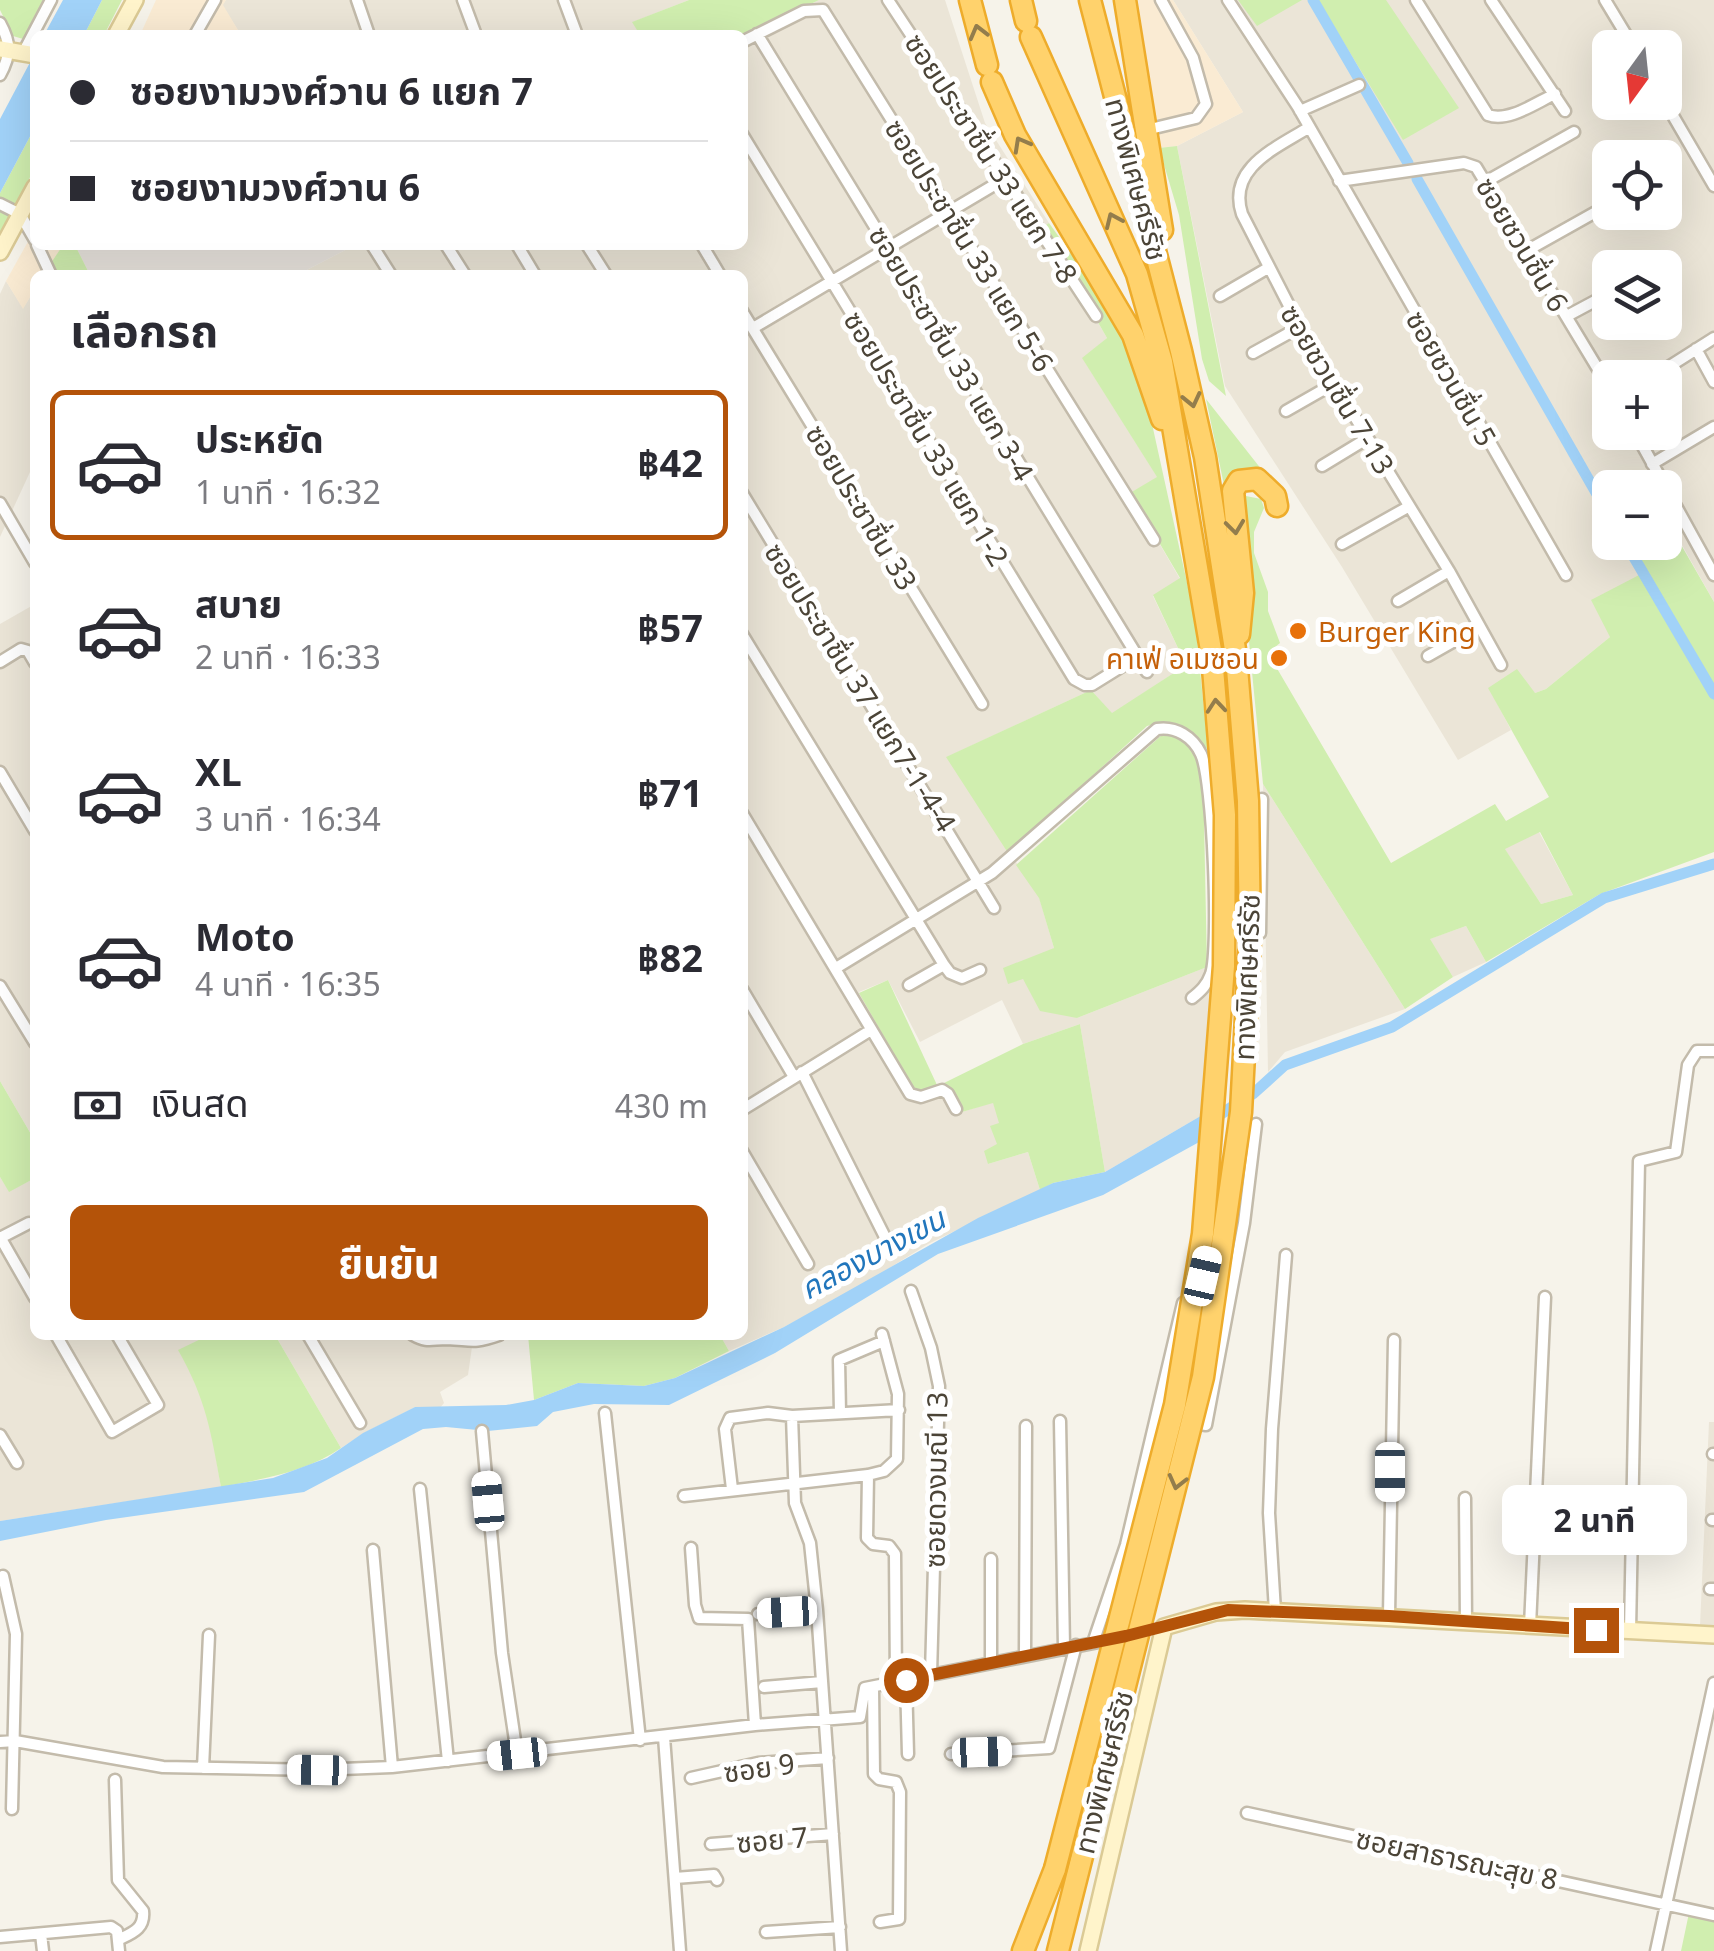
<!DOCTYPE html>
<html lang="th">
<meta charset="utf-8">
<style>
body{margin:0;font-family:"Noto Sans","Noto Sans Thai",sans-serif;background:#f2f2f3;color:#2b2b33;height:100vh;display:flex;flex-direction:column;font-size:38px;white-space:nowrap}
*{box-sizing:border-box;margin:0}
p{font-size:32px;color:#7c7c81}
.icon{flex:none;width:55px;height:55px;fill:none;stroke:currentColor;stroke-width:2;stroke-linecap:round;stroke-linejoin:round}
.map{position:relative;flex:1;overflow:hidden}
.side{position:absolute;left:30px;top:270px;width:718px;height:1070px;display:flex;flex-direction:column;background:#fff;border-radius:15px;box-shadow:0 10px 40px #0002}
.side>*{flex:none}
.banner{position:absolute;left:30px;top:30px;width:718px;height:220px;border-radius:15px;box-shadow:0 10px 40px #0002;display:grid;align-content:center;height:220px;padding:0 40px;background:#fff}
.needle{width:65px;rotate:195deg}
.buttons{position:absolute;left:1592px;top:30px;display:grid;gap:20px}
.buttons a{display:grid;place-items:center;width:90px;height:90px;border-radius:15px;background:#fff;box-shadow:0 10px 40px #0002;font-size:50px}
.end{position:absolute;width:45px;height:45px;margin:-22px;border:12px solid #b45309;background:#fff;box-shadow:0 0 0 5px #fff}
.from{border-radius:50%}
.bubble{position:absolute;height:70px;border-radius:15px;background:#fff;box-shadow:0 10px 40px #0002;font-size:32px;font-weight:700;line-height:70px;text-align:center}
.car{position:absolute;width:30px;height:60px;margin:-30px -15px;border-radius:12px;box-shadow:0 0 8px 2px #0007;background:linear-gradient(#fff 24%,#345 0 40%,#fff 0 76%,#345 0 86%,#fff 0)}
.banner b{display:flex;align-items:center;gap:35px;height:95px;font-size:38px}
.banner b+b{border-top:2px solid #e1e1e2}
.banner i{width:25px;height:25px;background:#2b2b33}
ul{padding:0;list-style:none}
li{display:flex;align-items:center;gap:30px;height:150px;margin:0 20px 15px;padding:0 20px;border:5px solid transparent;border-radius:15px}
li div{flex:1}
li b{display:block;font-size:38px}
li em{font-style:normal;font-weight:700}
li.on{border-color:#b45309}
li>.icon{width:90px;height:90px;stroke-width:1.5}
h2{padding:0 40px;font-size:45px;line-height:120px}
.pay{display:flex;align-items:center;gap:25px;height:110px;padding:0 40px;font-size:38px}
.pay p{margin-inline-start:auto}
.cta{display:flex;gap:20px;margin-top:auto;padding:20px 40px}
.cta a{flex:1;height:115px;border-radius:15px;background:#b45309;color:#fff;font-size:40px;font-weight:700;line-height:115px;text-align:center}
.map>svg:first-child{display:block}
.residential{fill:#ebe5d7;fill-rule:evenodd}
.commercial{fill:#faebd3}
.industrial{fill:#e9e4de}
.green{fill:#d0eeaf;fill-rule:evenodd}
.water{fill:#a1d2f8}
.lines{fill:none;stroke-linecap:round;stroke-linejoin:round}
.canal{stroke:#a1d2f8;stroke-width:11}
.street-casing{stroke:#c3bbab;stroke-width:15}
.secondary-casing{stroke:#dbca95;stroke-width:20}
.highway-casing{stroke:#eeac2b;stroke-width:25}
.street{stroke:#fff;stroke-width:10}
.secondary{stroke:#fff4cb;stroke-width:15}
.highway{stroke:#ffd26c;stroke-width:20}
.highway-bridge-casing{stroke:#eeac2b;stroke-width:25;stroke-linecap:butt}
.highway-bridge{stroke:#ffd26c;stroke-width:20}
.oneway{stroke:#937d4c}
.route{stroke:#b45309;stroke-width:12}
.food-dot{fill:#e8710a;stroke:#fff;stroke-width:4}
.labels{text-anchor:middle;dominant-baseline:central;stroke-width:10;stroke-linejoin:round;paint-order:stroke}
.street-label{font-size:28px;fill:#4b4437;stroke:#fff}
.food-label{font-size:28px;fill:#c56008;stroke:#fff;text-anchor:start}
.water-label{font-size:30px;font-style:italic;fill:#2176bc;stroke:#fff}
</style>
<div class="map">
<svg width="1714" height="1951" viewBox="0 0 1714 1951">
<rect width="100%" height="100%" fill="#f6f3ea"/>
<!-- residential -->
<path class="residential" d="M 226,0 L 689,0 L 633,22 L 640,35 L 302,35 L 300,31 L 292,35 L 241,35 L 222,5 Z
M 819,0 L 945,0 L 985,123 L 1049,223 L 1043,228 L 1107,338 L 1083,359 L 1158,478 L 1130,493 L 1180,579 L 1153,596 L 1186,665 L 1112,714 L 1091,690 L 947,757 L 1039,897 L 1054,948 L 1023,979 L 1077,1018 L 1217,963 L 1204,1114 L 1105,1172 L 1080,1024 L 1023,1044 L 1002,1000 L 920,1042 L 888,980 L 859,992 L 916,1092 L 944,1083 L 962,1112 L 993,1102 L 1000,1123 L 998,1145 L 988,1164 L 1028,1152 L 1040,1190 L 928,1244 L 854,1290 L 784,1327 L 729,1351 L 720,1335 L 742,1335 L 742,275 L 297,275 L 355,245 L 742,245 L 743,37 Z
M 1173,0 L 1714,0 L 1714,602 L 1673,529 L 1665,533 L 1665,488 L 1610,488 L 1610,542 L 1648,543 L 1626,555 L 1641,574 L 1610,637 L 1546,689 L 1535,693 L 1489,688 L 1511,730 L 1458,760 L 1342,567 L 1225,386 L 1177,146 L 1243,112 ZM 1610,48 L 1665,48 L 1665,102 L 1610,102 ZM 1610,158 L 1665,158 L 1665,212 L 1610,212 ZM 1610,268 L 1665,268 L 1665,322 L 1610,322 ZM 1610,378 L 1665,378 L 1665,432 L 1610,432 Z
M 6,281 L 23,308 L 35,289 L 35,480 L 30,472 L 0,537 L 0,294 Z
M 35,604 L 35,1141 L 0,1081 L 0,624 Z
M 1263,784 L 1405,1009 L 1285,1052 L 1268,1072 Z
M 1539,832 L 1573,895 L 1541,904 L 1504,848 Z
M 1466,926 L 1486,962 L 1453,977 L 1429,939 Z
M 0,1177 L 9,1191 L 35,1178 L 35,1335 L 209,1335 L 179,1351 L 199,1386 L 210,1422 L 221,1487 L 0,1521 Z
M 275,1335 L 513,1335 L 472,1347 L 468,1375 L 440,1392 L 444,1403 L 439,1409 L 415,1407 L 364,1433 L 341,1448 Z
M 1709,1422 L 1714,1422 L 1714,1627 L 1700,1626 Z"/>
<!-- commercial -->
<path class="commercial" d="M 156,0 L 226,0 L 223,5 L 241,35 L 140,35 Z
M 1138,0 L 1173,0 L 1243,112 L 1177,146 L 1159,148 Z
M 35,229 L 35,245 L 63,245 L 44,275 L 35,275 L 35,289 L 23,309 L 6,281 Z"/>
<!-- industrial -->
<path class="industrial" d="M 75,245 L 355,245 L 297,275 L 90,275 Z"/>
<!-- green -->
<path class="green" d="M 0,0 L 43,0 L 23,39 L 13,36 L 0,10 Z
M 102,0 L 122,0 L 104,35 L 84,35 Z
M 689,0 L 819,0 L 743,37 L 640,35 L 632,22 Z
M 1238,0 L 1302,0 L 1257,26 Z
M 1318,0 L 1386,0 L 1459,108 L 1403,140 Z
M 35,127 L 35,168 L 0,233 L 0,193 Z
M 1177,146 L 1226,396 L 1209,381 L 1202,359 L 1179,215 L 1159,148 Z
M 1049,223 C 1086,275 1122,322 1143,383 L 1195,619 L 1208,750 C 1186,727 1181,717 1147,726 L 1008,853 L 946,757 L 1091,690 L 1112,713 L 1186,665 L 1153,595 L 1180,578 L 1130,493 L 1157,477 L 1082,358 L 1107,338 L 1043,227 Z
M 63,245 L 75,245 L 90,275 L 56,275 L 51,263 Z
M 1206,399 L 1269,479 L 1243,470 L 1224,485 Z
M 1246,496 L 1261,499 L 1264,508 L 1254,532 L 1254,553 L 1268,592 L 1268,611 L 1280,643 L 1268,653 L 1391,863 L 1495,804 L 1506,821 L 1549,797 L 1488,688 L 1517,669 L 1535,693 L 1546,689 L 1610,637 L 1591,600 L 1641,574 L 1626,555 L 1648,543 L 1665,542 L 1665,533 L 1672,529 L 1714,602 L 1714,852 L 1600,894 L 1486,962 L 1466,926 L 1430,939 L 1453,977 L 1405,1009 L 1263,784 L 1236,509 ZM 1540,832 L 1573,895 L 1541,904 L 1505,849 Z
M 1164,733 C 1184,738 1197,752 1203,772 L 1207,967 L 1077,1018 L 1040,1011 L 1023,979 L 1008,984 L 1003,968 L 1054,948 L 1039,898 L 1016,865 Z
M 888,980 L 937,1085 L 916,1093 L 859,993 Z
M 1080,1024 L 1105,1172 L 1053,1183 L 1040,1190 L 1028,1152 L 988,1164 L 984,1151 L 997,1144 L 990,1126 L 999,1123 L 993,1103 L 962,1112 L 944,1083 L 1023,1044 Z
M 0,1081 L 35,1141 L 35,1178 L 9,1192 L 0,1177 Z
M 209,1335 L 275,1335 L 341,1448 C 306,1472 263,1479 221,1487 C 211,1432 206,1399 178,1350 Z
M 528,1335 L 720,1335 L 729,1351 L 675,1378 L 644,1386 L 578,1383 L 534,1400 Z
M 1689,1913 L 1714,1918 L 1714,1951 L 1681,1951 Z"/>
<!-- water -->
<path class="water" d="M 63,0 L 102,0 L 84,35 L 44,35 Z
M 35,53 L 35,127 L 0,193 L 0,119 Z
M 1204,1114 L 1201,1141 L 1103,1195 L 938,1254 L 775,1353 L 669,1405 L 594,1404 L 553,1412 L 537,1426 L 488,1431 L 446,1427 L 423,1429 L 304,1492 L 106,1520 L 0,1541 L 0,1521 L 273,1478 L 327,1458 L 363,1433 L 415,1407 L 506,1405 L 534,1400 L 578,1383 L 644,1386 L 675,1378 L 784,1327 L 978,1218 L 1053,1183 L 1105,1172 Z"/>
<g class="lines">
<!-- canal -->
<path class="canal" d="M 1313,0 L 1408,163
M 1417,179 L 1610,517
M 1625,542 L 1714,694
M 1213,1119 L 1254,1093 L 1285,1065 L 1392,1027 L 1604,898 L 1714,864"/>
<defs>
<path id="street" d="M 357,0 L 369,35
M 463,0 L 476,35
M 564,0 L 577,35
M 888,0 L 1096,316
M 1228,0 L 1298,107 L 1566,575
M 1416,0 L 1488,115 C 1508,123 1537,102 1555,94
M 1491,0 L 1565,111
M 1605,0 L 1634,48
M 0,23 C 11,43 11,55 0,75
M 757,34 L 1147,672
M 195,35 L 215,0
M 742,42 L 804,11 L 823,10 L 1154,540
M 23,53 L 51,0
M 1665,102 L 1714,186
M 1300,111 L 1359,85
M 1308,128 C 1276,148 1227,168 1242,214 L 1300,327 L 1449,571 L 1501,665
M 1146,130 L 1196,118 L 1206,104 L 1193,58 L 1161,0
M 742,134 L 1074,679 L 1085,685 L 1092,685 L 1137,657
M 1339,181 L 1464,163 L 1476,167 L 1610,389
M 1487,181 L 1574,132
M 0,204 L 20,214 L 35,240
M 37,245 L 51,275
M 372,245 L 391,275
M 446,245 L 465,275
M 517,245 L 535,275
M 587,245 L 606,275
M 702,245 L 720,275
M 1528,250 L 1610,204
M 1220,296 L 1268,268
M 742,311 L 982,704
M 1567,316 L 1610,293
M 753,328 L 1006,178
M 1696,349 L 1714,382
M 1253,353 L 1300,327
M 1651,378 L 1714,338
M 1286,411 L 1335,383
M 1635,432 L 1714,575
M 1652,464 L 1714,427
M 1322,466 L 1368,438
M 742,493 L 994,908
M 0,503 L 35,563
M 1342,544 L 1408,507
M 1398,601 L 1449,571
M 742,634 L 944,965 L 950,973 L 962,978 L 980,970
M 1428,656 L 1479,627
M 0,662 L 21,649 L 28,651 L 35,663
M 0,772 L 35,831
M 742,813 L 910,1094 L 921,1097 L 942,1090 L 948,1094 L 956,1109
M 1260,933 L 1262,799
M 836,968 L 992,873 L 1157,729 C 1176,726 1193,737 1201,754 C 1213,779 1220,947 1211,974 C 1207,985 1201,991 1192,998
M 909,985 L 944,965
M 0,986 L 35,1043
M 742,989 L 794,1077
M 802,1072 L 892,1251
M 742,1110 L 871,1030
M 742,1151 L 808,1264
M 0,1237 L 35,1298
M 0,1238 L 29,1223
M 1211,1243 L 1223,1171
M 911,1291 L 931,1348 L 939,1386 L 931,1674
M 56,1335 L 112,1432 L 158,1405 L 117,1335
M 308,1335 L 360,1423
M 413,1335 C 427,1343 432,1339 447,1339 C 472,1340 473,1344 499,1335
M 605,1413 L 640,1740
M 840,1413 L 839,1360 L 884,1341
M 792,1416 L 795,1503 L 810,1543 L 817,1610 L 841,1951
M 1168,1419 L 1206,1425 L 1244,1223 L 1256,1124
M 1060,1421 L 1064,1647
M 482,1431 L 502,1653 L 517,1754
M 0,1435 L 17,1463
M 1713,1454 L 1714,1454
M 868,1475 L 867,1538 L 873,1544 L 889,1546 L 895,1554 L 896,1682
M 420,1489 L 448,1761
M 732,1489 L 725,1429 L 730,1418 L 768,1413 L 792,1416 L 899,1410
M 684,1496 L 868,1475 L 884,1471 L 897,1459 L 898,1394 L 882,1334
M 1465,1498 L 1466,1621
M 1712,1520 L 1714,1520
M 691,1548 L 695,1605 L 699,1618 L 748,1619 L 755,1725
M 373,1550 L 392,1767
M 991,1559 L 991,1662
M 3,1576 L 16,1634 L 12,1809
M 1710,1589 L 1714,1589
M 1275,1611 L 1269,1513 L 1272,1429 L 1286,1255
M 758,1614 L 817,1610
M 1389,1615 L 1394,1340
M 1530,1626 L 1545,1297
M 1630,1631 L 1639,1161 L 1676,1152 L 1688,1065 L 1697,1051 L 1714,1051
M 1093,1643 L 1126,1545 L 1183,1303
M 1025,1655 L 1026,1426
M 906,1680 L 908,1754
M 764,1687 L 822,1682
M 873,1687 L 874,1774 L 879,1779 L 896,1782 L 900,1792 L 899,1919 L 880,1922
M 664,1737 L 680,1951
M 0,1742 L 15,1741 L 163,1767 L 317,1770 L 392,1767 L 755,1725 L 860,1717 L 865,1688 L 1114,1639
M 951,1754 L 1049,1748 L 1076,1645
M 203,1768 L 209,1635
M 691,1778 L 758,1763 L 828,1758
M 115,1780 L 118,1880 L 143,1911 C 145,1929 132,1933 118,1940
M 1247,1813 L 1714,1915
M 711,1844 L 833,1834
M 675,1878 L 714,1875 L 717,1880
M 766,1932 L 840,1927
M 41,1934 L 43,1951
M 0,1937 L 111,1927 L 117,1931 L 119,1951
M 1656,1951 L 1714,1683"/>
<path id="secondary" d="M 116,35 L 135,0
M 0,49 L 35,55
M 0,252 L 35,187
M 1088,1951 L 1164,1627 L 1216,1612 L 1245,1610 L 1714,1635"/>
<path id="highway" d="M 970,0 L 987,65
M 1021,0 L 1026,21
M 1090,0 L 1181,351 L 1205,457 L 1236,656
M 1125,0 L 1162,230
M 1031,37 L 1137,274 L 1162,362 L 1212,656
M 992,82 L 1015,135 L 1133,335 L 1162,419
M 1239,634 L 1243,593 L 1233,491 L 1239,481 L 1257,479 L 1275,496 L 1277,506
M 1023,1951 L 1055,1869
M 1058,1951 L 1119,1710"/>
</defs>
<!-- street casing -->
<use href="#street" class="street-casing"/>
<!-- secondary casing -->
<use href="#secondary" class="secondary-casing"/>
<!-- highway casing -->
<use href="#highway" class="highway-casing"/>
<!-- street -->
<use href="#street" class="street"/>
<!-- secondary -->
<use href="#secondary" class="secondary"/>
<!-- highway -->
<use href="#highway" class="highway"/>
<defs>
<path id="highway-bridge" d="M 1119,1710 L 1203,1377 L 1241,1112 L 1250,940 L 1248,801 L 1236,656
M 1055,1869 L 1175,1405 L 1203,1234 L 1224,966 L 1225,815 L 1212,656"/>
</defs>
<!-- highway-bridge casing -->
<use href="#highway-bridge" class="highway-bridge-casing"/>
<!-- highway-bridge -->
<use href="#highway-bridge" class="highway-bridge"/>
</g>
<!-- one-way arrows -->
<defs><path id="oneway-chevron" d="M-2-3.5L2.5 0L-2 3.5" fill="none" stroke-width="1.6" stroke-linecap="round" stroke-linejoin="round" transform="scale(2.5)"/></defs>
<g class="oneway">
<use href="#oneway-chevron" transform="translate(978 32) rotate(-105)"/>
<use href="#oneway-chevron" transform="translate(1021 144) rotate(-119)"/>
<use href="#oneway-chevron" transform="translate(1113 220) rotate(-114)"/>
<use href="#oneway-chevron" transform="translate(1192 400) rotate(77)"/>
<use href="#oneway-chevron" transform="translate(1235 527) rotate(83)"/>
<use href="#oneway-chevron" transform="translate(1216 706) rotate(-95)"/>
<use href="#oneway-chevron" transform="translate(1177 1482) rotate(104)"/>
</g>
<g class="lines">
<!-- route -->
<path class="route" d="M 906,1680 L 1126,1636 L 1228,1610 L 1389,1616 L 1596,1630"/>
</g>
<!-- markers -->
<g class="food-dot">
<circle cx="1298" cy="631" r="10"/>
<circle cx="1279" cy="658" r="10"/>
</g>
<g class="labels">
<!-- street labels -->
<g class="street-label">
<text transform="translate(992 158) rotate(57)">ซอยประชาชื่น 33 แยก 7-8</text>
<text transform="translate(1137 179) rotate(75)">ทางพิเศษศรีรัช</text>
<text transform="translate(1523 244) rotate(59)">ซอยชวนชื่น 6</text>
<text transform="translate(970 245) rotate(58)">ซอยประชาชื่น 33 แยก 5-6</text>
<text transform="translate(952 353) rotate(59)">ซอยประชาชื่น 33 แยก 3-4</text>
<text transform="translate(1452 378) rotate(60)">ซอยชวนชื่น 5</text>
<text transform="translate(1338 389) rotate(59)">ซอยชวนชื่น 7-13</text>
<text transform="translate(927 438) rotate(59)">ซอยประชาชื่น 33 แยก 1-2</text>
<text transform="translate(862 507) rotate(59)">ซอยประชาชื่น 33</text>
<text transform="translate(861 687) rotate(58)">ซอยประชาชื่น 37 แยก7-1-4-4</text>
<text transform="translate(1246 977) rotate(-88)">ทางพิเศษศรีรัช</text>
<text transform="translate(935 1480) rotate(-89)">ซอยดวงมณี 13</text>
<text transform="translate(759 1767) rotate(-8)">ซอย 9</text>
<text transform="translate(1103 1772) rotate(-76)">ทางพิเศษศรีรัช</text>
<text transform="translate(772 1839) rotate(-5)">ซอย 7</text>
<text transform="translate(1457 1858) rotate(12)">ซอยสาธารณะสุข 8</text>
</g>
<!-- food labels -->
<g class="food-label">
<text x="1318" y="631">Burger King</text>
<text x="1259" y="658" text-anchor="end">คาเฟ่ อเมซอน</text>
</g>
<!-- water labels -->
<g class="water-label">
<text transform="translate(872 1253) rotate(-28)">คลองบางเขน</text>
</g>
</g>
</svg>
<div class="buttons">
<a><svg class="needle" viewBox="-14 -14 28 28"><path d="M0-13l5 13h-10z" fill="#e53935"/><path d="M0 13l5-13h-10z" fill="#7c7c81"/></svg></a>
<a><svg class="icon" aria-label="locate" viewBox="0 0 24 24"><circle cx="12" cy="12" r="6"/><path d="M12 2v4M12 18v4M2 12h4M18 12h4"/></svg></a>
<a><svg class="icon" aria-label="layers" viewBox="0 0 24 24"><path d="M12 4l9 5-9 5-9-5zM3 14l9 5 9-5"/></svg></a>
<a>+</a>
<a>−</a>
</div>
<i class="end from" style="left:906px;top:1680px"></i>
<i class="end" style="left:1596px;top:1630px"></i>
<div class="bubble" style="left:1502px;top:1485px;width:185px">2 นาที</div>
<i class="car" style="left:1203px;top:1276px;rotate:13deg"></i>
<i class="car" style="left:1390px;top:1472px;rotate:180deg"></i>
<i class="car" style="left:488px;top:1501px;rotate:355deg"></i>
<i class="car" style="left:787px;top:1612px;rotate:267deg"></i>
<i class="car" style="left:982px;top:1752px;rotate:88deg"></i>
<i class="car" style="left:517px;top:1754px;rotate:264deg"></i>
<i class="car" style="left:317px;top:1770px;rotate:271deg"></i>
<div class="banner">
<b><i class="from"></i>ซอยงามวงศ์วาน 6 แยก 7</b>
<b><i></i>ซอยงามวงศ์วาน 6</b>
</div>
<section class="side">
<h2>เลือกรถ</h2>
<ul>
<li class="on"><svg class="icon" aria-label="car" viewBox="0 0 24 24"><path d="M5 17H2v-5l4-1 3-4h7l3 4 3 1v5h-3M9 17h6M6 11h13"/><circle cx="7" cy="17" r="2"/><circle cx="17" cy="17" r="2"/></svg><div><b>ประหยัด</b><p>1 นาที · 16:32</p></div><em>฿42</em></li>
<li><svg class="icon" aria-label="car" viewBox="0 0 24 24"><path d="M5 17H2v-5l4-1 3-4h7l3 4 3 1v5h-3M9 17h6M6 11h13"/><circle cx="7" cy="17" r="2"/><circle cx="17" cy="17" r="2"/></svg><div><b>สบาย</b><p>2 นาที · 16:33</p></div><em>฿57</em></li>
<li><svg class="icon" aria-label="car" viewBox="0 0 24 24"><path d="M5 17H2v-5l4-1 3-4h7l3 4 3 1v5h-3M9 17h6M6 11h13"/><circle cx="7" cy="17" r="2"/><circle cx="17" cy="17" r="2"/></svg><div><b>XL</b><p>3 นาที · 16:34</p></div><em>฿71</em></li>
<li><svg class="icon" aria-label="car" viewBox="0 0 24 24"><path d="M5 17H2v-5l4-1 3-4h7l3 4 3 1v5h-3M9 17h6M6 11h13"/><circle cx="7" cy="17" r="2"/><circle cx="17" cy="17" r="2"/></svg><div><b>Moto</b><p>4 นาที · 16:35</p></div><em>฿82</em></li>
</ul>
<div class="pay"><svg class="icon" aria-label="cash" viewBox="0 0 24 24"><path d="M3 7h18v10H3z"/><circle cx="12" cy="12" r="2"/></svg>เงินสด<p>430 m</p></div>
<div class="cta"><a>ยืนยัน</a></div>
</section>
</div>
